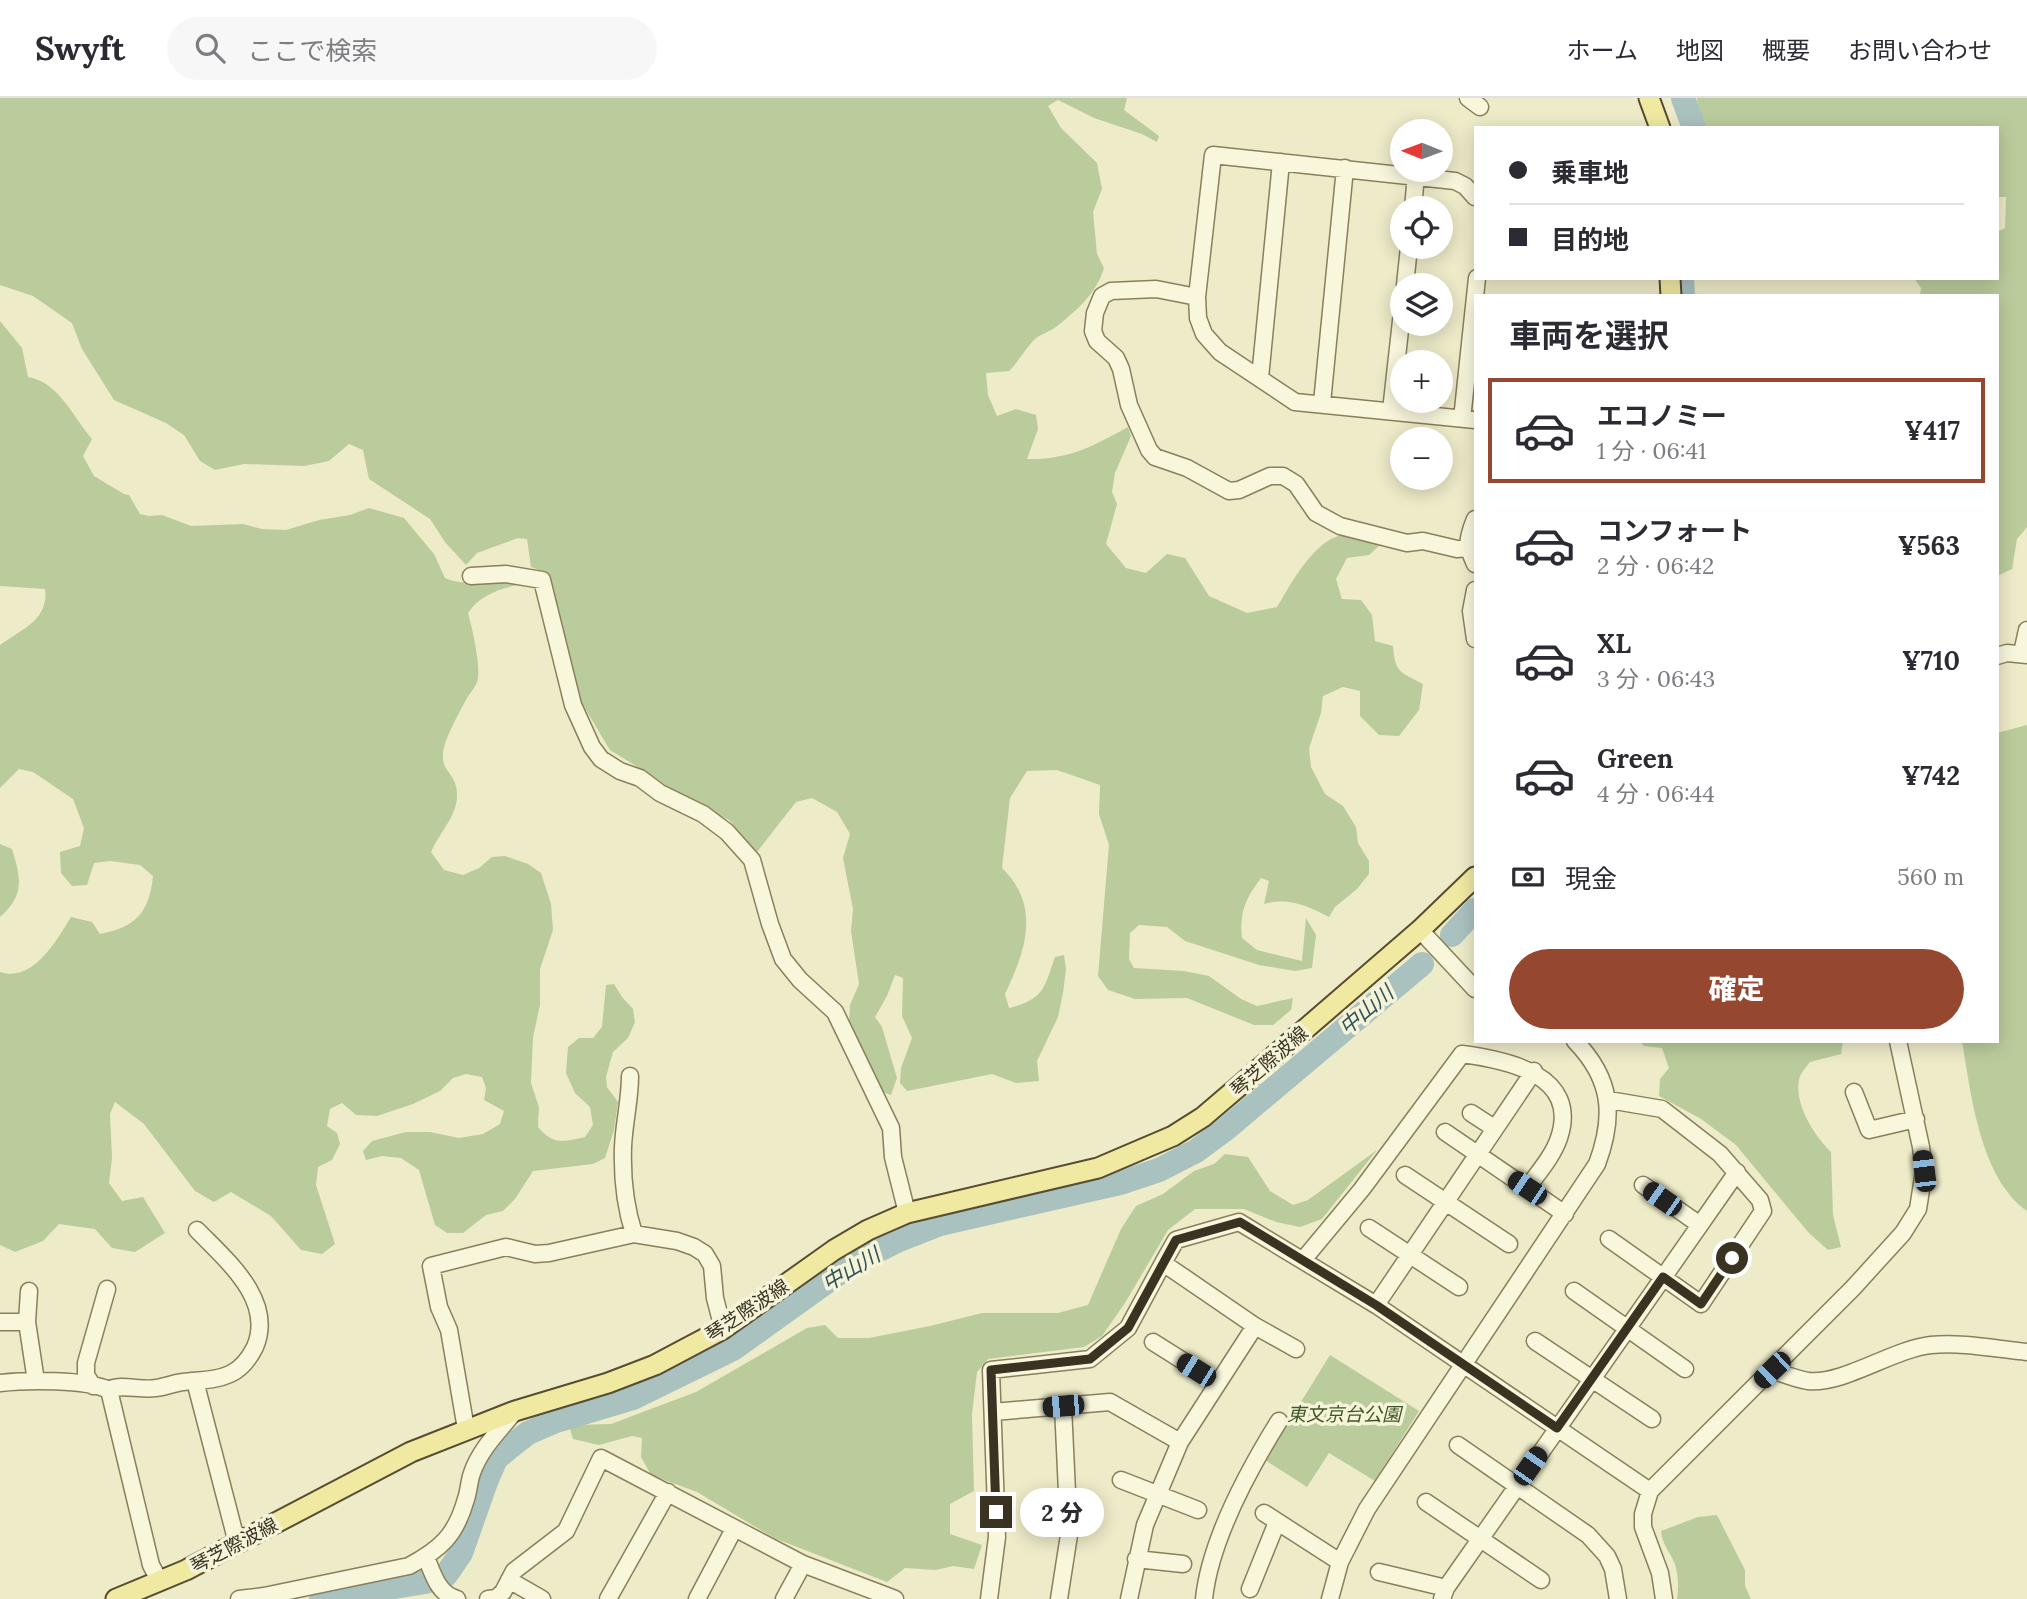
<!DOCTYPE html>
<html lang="ja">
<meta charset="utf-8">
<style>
body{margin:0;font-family:Lora,"Noto Sans JP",serif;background:#f7f7f7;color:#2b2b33;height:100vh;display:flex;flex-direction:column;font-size:26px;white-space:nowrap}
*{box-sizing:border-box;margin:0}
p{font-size:23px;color:#7c7c81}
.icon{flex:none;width:38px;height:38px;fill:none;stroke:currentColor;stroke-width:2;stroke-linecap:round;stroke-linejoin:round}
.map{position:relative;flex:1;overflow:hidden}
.side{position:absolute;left:1474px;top:196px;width:525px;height:749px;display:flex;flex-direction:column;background:#fff;border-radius:0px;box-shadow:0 4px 18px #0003}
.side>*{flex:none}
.hud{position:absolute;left:1474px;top:28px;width:525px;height:154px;border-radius:0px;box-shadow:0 4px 18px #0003;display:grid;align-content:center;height:154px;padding:0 35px;background:#fff}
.needle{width:46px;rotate:271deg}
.tools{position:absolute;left:1390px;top:21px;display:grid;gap:14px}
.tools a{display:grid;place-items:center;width:63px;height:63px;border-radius:50%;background:#fff;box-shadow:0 4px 18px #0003;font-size:35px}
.end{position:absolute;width:32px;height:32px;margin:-16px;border:9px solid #3a3321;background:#fff;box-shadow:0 0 0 4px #fff}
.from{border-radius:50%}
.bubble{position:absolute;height:49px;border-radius:24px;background:#fff;box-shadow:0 4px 18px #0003;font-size:23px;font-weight:800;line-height:49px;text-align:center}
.car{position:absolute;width:21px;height:42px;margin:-21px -10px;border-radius:9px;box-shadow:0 0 5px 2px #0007;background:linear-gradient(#222 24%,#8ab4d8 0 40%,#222 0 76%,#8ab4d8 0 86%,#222 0)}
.hud b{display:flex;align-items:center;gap:24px;height:66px;font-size:26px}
.hud b+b{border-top:2px solid #e1e1e2}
.hud i{width:18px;height:18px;background:#2b2b33}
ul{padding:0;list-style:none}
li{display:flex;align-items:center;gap:21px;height:105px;margin:0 14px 10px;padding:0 21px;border:4px solid transparent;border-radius:0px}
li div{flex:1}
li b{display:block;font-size:26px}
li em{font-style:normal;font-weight:800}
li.active{border-color:#96472f}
li>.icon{width:63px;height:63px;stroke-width:1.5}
h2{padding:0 35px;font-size:32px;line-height:84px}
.pay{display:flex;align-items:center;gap:18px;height:77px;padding:0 35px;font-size:26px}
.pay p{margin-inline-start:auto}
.action{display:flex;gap:14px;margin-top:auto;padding:14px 35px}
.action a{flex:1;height:80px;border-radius:42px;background:#96472f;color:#fff;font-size:28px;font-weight:800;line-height:80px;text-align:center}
header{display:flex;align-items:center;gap:42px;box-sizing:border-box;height:98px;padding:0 35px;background:#fff;border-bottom:2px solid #e1e1e2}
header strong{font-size:33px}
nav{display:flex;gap:38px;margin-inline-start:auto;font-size:24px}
.search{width:490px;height:63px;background:#f7f7f7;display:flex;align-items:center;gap:18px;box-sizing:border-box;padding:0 24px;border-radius:38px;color:#7c7c81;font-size:26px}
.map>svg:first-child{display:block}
.green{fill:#bbcc9c}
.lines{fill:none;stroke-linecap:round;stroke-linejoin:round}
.river{stroke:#a9c2c0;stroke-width:24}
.minor-casing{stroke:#897f5d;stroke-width:19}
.major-casing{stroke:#574c31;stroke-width:23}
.minor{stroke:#f8f6db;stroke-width:16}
.major{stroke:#efe9a2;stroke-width:19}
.route{stroke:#3a3321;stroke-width:9}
.labels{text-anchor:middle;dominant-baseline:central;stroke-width:7;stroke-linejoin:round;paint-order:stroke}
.street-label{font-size:19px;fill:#3a3321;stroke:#f5f3d8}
.park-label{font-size:19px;font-style:italic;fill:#3f5628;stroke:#f5f3d8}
.water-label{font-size:21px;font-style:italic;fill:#305259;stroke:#f5f3d8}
</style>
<header>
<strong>Swyft</strong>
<div class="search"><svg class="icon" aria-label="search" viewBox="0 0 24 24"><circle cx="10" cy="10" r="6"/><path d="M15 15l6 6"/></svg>ここで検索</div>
<nav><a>ホーム</a><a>地図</a><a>概要</a><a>お問い合わせ</a></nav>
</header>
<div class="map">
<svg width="2027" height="1501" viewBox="0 0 2027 1501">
<rect width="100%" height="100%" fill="#edebc8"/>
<!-- green -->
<path class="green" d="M 0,0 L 1127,0 L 1124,12 L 1159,38 L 1157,44 L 1142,36 L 1094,20 L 1058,2 L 1048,8 L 1061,30 L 1097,65 L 1102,91 L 1093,114 L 1097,156 L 1104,170 C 1097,195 1076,213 1056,229 C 1049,234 1038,237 1033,243 C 1024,253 1018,264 1009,273 L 986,275 L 988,297 L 997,318 L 1016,311 L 1036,317 L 1038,331 L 1027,361 C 1069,362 1093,348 1128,329 L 1131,338 L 1115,375 L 1112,394 L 1117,406 L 1106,446 L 1126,470 L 1146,475 L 1167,456 L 1185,460 L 1209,498 L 1247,515 L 1277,509 C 1298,474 1331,409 1379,448 L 1369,457 L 1347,460 L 1336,481 L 1342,501 L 1361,502 L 1372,517 L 1375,543 L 1393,548 C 1395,575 1400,574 1423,586 L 1419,612 L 1399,638 L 1379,637 L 1360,618 L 1360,593 L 1343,589 L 1323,598 L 1321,615 L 1309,650 L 1311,669 L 1325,696 L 1343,708 L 1356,729 L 1358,745 L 1369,763 L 1369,776 L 1357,791 L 1335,809 L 1329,819 C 1308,808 1288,799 1264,806 L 1269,783 L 1261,780 C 1246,800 1239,814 1242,840 L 1257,852 L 1302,863 L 1306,820 L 1316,837 L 1312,870 L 1295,873 L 1259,867 L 1185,843 L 1167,829 L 1139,827 L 1130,835 L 1129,861 L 1134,870 L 1184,873 L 1209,878 L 1241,901 L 1257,908 L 1293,900 L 1291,912 L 1273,927 L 1254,927 L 1187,900 L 1135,901 L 1108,892 L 1098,878 L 1109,747 L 1099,716 L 1100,687 L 1057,672 L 1027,673 L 1010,700 L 1002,770 C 1041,808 1026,852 1005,896 L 1009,910 C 1044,901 1044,891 1055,859 L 1064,857 L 1066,871 L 1063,895 L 1058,919 L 1037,963 L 1039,983 L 1016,985 L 992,976 L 907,993 L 900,985 L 901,970 L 912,940 L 902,918 L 903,880 L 895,877 L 887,898 L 875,919 L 882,929 L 897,980 L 891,997 L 878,992 L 849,925 L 850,907 L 859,886 L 851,833 L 853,811 L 843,760 L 850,736 L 837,714 L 812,700 L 796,704 L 757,754 L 729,722 L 692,705 L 649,676 L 610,652 L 580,602 L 547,475 L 531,469 L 527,441 L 518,440 L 477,455 L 466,467 L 445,444 L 430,421 L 369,381 L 363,352 L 349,346 L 329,363 L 304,368 L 244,366 L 215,372 L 200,363 L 184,337 L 166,325 L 114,302 L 82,251 L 72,225 L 33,198 L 0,187 Z
M 1697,0 L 2027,0 L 2027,429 L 2017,441 L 2012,471 L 1997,478 L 1997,198 L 1920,198 L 1921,190 L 1914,180 L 1997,180 L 1997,134 L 2005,130 L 2006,99 L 1997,99 L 1997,30 L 1704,30 L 1699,16 Z
M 0,223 L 22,250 L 28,279 C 59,284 73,319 92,341 L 83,358 L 94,378 L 124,396 L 129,397 L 140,416 L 149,418 L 162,417 L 191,428 L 243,426 L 262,431 L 286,432 L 319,422 L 350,417 L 369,410 L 404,420 L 434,456 L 445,480 C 469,492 498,473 521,486 C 500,491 481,496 468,515 C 472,529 482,572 477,584 C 475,590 469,596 466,602 C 459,615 443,643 443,657 C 442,671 451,674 455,685 C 464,712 441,731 431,754 L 444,772 L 463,777 L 479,770 L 492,759 L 505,758 L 528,766 L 541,775 L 551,806 L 553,832 L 540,871 L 540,907 L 533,939 L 531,985 L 539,1009 L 538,1029 C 553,1047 563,1044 585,1039 L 593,1027 L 590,1009 L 575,995 L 566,975 L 568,949 L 579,940 L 593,940 L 602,929 L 606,887 L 614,886 L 622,899 L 633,911 L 635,924 L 628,940 L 613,954 L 606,979 L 607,989 L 618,1004 L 614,1032 L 605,1060 L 593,1066 L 533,1073 L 515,1101 L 503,1113 L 486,1117 L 463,1135 L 447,1135 L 435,1127 L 419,1072 L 401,1060 L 382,1058 L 366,1062 L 363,1053 L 372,1043 L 406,1034 L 430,1034 L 459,1040 L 483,1036 L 500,1026 L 504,1013 L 484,1002 L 486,990 L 482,979 L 466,976 L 453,980 L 440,993 L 413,1006 L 377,1018 L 356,1017 L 342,1005 L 330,1011 L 327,1028 L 337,1035 L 340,1046 L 332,1062 L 318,1069 L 316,1087 L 335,1146 L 322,1156 L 301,1152 L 271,1118 L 231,1094 L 214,1104 L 195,1093 L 144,1026 L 115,1004 L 110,1016 L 112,1060 L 109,1085 L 122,1103 L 143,1099 L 165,1135 L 135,1154 L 112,1150 L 95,1131 L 59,1126 L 43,1143 L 15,1154 L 0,1147 L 0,874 C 33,885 57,842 71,819 L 92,824 L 100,836 C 136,829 149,815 153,778 L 140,767 L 110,763 L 94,765 L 87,787 L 72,788 L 61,775 L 60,754 L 80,748 L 84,730 L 73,701 L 33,674 L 19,671 L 0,690 L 0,547 C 22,531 49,522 45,491 L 0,488 Z
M 2027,627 L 2027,1113 C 1980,1080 1971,996 1962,943 L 1997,943 L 1997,635 Z
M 0,746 L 12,751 C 21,780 25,797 0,819 Z
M 1640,943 L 1843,943 L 1841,956 L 1810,964 C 1807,968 1802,974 1800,978 C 1792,1004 1814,1037 1831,1054 L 1833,1117 L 1841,1149 L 1828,1152 L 1808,1134 L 1736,1047 L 1701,1021 L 1659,998 L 1660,981 L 1669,970 L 1662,950 L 1644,948 Z
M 1377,1052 L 1322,1121 L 1300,1129 L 1276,1124 L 1244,1111 L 1195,1111 L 1168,1132 L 1125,1205 L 1102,1238 L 1084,1249 L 988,1261 L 977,1274 L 972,1316 L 974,1393 L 950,1406 L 950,1436 L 982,1447 L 974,1471 L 953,1468 L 936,1472 L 905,1470 L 887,1484 L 774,1440 L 697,1394 L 651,1377 L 641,1359 L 642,1340 L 632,1338 L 599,1347 L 573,1341 L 570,1331 L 576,1327 L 611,1326 L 696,1294 L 807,1230 L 825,1227 L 838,1240 L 869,1240 L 930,1228 L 982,1215 L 1058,1215 L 1088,1207 L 1121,1131 L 1136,1108 L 1163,1096 L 1194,1073 L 1214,1066 L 1225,1056 L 1248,1059 L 1270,1093 L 1293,1107 L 1308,1102 Z
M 1330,1257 L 1419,1313 L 1375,1383 L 1329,1355 L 1307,1389 L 1265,1362 Z
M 1717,1417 L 1745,1472 L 1745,1488 L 1751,1501 L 1677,1501 C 1679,1490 1678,1476 1675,1466 C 1670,1454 1662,1446 1661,1433 L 1698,1419 Z"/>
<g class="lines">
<!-- river -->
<path class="river" d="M 1683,0 L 1694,30
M 1682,180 L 1683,198
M 1452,837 L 1475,812
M 321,1501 L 425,1484 L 446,1477 L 461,1455 L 486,1384 L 496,1361 L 510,1349 L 528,1335 L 556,1323 L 633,1300 L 733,1251 L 853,1165 L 899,1142 L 940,1126 L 1120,1085 L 1159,1072 L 1196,1053 L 1227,1030 L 1422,866"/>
<defs>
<path id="minor" d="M 1468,0 L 1480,9
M 1475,99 L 1465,88 L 1455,83 L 1213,57 L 1197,199 L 1198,220 L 1204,236 L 1220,254 L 1295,304 L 1475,322
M 1413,110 L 1416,77
M 1405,187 L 1409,149
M 1197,199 L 1156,191 L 1111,193 L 1102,198 L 1095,215 L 1093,233 L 1097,243 L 1116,260 L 1121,271 L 1129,307 L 1149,352 L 1155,359 L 1187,370 L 1229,393 L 1239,392 L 1270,378 L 1283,378 L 1296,386 L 1316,415 L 1340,428 L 1407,445 L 1423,443 L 1457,451 L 1468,450
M 1260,280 L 1281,64
M 1322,305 L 1345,70
M 1391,313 L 1402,214
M 1462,321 L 1477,180
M 1475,421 C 1467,441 1466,447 1475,466
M 471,478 L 506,476 L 542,482 L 573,607 L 592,649 L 601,661 L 620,673 L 640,680 L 660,695 L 703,716 L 727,734 L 752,762 L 770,826 L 783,861 L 800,882 L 835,914 L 891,1030 L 893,1059 L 907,1115
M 1475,492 L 1471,513 L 1475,541
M 2022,555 L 2027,532
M 1997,558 L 2007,555 L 2027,557
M 1420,832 L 1475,891
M 630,978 C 630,1002 624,1025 623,1049 C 622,1078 625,1108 634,1136
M 1854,994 L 1869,1032 L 1916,1021
M 1609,1002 L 1662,1011 L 1720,1056 L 1760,1102 L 1763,1113 L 1701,1206 L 1609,1141
M 1471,1015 L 1494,1030
M 1445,1034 L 1565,1116
M 1405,1077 L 1509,1146
M 1643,1087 L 1700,1127
M 1369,1130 L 1459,1189
M 1303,1162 L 1362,1091 L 1462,956 C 1508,962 1580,977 1559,1040 C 1553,1058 1538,1075 1527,1090
M 1163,1165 L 1176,1142 L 1239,1124 L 1376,1207 L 1650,1393
M 29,1193 L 27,1224 L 36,1283
M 1574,1193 L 1685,1271
M 1376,1207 L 1534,973
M 0,1224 L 27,1224
M 1535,1243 L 1652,1321
M 1153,1244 L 1218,1285
M 1772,1272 C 1784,1276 1796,1281 1808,1283 C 1843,1287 1893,1251 1931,1247 C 1962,1244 1996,1251 2027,1254
M 195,1283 L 237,1445
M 0,1285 C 26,1282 86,1281 109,1292 C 120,1285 142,1293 156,1290 C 165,1289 174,1285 183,1284 C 199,1282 215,1283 230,1276 C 241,1271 250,1259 255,1249 C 275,1202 226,1162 197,1132
M 93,1288 L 86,1277 L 86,1265 L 107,1191
M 109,1292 L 151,1467 L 160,1484
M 993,1314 L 1110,1304 L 1180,1344
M 466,1331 L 449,1232 L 439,1209 L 431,1168 L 506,1149 L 535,1156 L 549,1155 L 634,1136 L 677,1143 L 694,1149 L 705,1156 L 712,1168 L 715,1200 L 723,1231
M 1458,1347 L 1588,1437 L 1607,1458 L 1613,1471 L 1618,1501
M 1121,1382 L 1198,1412
M 1426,1404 L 1541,1482
M 1264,1415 L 1340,1464
M 426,1459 C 433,1476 438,1496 457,1501
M 1136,1461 L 1183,1466
M 1379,1474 L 1446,1490
M 509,1482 L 542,1501
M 1250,1491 L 1277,1424
M 239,1501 L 264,1498 L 409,1468 C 441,1451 456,1437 466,1401 C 469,1392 469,1383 472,1375 C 480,1351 500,1332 515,1313
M 488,1501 L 496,1500 L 503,1494 L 514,1473 L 566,1433 L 601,1360 L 803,1466 L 895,1501
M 608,1501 L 668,1394
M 697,1501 L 734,1431
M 784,1501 L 803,1466
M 989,1501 L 997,1439 L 991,1272 L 1090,1261 L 1128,1230 L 1163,1165 L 1255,1228 L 1296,1251
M 1059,1501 L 1069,1437 L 1063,1308
M 1129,1501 L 1145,1427 L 1180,1344 L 1255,1228
M 1204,1501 C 1210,1442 1248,1373 1279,1323
M 1330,1501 L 1340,1464 L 1367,1411 L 1597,1066 C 1615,1018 1612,981 1575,943
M 1442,1501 L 1446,1490 C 1543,1351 1640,1212 1737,1074
M 1664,1501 L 1660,1475 L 1643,1429 L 1643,1416 L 1650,1393 L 1853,1190 L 1903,1135 L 1918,1111 L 1924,1073 L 1921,1049 L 1898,943"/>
<path id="major" d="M 1649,0 L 1660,30
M 1670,180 L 1671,198
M 116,1501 L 186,1472 L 411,1354 L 515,1313 L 608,1285 L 655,1267 L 723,1231 L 834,1152 L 868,1132 L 907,1115 L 1098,1070 L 1173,1038 L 1203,1019 L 1237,990 L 1420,832 L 1475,779"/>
</defs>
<!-- minor casing -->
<use href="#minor" class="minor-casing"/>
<!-- major casing -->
<use href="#major" class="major-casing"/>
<!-- minor -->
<use href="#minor" class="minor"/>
<!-- major -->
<use href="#major" class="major"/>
</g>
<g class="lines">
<!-- route -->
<path class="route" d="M 996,1414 L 991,1272 L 1090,1261 L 1128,1230 L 1176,1142 L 1240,1124 L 1376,1207 L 1557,1330 L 1663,1179 L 1701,1206 L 1732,1160"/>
</g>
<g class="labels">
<!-- street labels -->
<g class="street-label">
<text transform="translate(1269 963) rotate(-41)">琴芝際波線</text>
<text transform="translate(747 1212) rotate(-34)">琴芝際波線</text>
<text transform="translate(234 1447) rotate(-28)">琴芝際波線</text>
</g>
<!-- park labels -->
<g class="park-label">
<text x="1344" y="1316">東文京台公園</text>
</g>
<!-- water labels -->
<g class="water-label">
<text transform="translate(1366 912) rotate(-40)">中山川</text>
<text transform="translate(851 1171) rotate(-31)">中山川</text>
</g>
</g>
</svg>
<div class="tools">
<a><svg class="needle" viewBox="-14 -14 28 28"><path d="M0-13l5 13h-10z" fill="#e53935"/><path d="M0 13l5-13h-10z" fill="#7c7c81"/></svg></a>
<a><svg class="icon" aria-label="locate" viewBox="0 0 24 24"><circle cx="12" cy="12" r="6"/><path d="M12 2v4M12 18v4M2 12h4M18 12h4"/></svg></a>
<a><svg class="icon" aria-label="layers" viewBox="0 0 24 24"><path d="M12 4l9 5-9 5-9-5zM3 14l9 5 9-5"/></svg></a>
<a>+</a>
<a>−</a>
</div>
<i class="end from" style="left:1732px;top:1160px"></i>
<i class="end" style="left:996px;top:1414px"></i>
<div class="bubble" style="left:1020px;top:1390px;width:84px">2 分</div>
<i class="car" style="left:1924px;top:1073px;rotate:353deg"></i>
<i class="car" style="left:1527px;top:1090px;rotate:304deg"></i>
<i class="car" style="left:1662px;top:1101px;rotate:305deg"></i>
<i class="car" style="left:1196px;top:1272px;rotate:302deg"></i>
<i class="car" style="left:1772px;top:1272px;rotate:226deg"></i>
<i class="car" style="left:1063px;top:1308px;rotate:265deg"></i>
<i class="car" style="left:1530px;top:1368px;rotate:35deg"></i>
<div class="hud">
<b><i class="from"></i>乗車地</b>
<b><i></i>目的地</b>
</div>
<section class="side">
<h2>車両を選択</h2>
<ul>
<li class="active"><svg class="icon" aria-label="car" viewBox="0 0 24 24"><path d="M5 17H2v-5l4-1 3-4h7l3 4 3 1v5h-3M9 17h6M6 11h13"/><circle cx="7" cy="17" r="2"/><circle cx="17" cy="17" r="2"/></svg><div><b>エコノミー</b><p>1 分 · 06:41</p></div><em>¥417</em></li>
<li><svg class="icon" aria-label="car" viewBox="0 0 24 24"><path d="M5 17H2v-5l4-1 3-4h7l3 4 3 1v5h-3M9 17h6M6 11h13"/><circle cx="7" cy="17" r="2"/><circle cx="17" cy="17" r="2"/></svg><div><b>コンフォート</b><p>2 分 · 06:42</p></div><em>¥563</em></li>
<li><svg class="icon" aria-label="car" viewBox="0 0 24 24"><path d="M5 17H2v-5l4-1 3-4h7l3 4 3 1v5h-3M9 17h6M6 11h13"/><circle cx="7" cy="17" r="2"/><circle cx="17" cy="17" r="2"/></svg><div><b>XL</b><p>3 分 · 06:43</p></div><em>¥710</em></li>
<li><svg class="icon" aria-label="car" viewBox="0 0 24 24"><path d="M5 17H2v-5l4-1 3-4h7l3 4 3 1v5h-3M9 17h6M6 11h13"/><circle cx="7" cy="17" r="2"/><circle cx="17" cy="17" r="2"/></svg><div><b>Green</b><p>4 分 · 06:44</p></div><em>¥742</em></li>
</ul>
<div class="pay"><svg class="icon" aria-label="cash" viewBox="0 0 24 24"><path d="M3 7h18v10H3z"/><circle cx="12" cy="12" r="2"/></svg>現金<p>560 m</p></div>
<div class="action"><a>確定</a></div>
</section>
</div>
